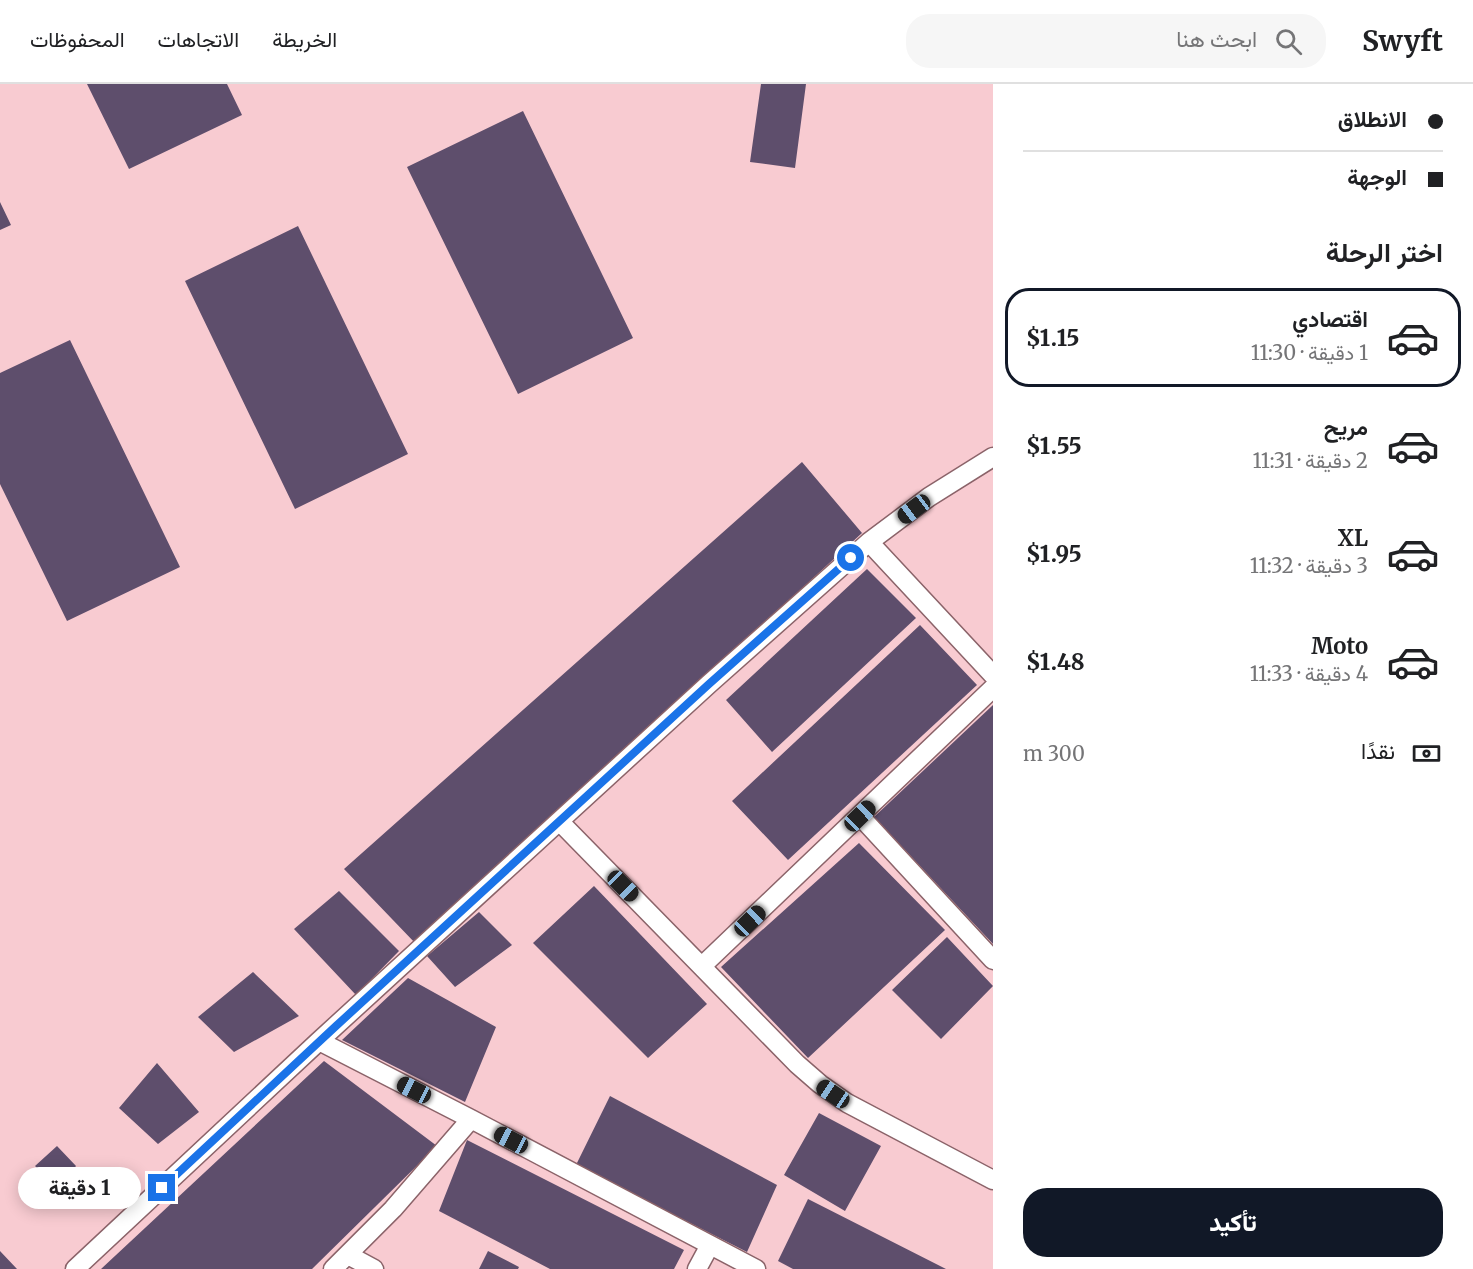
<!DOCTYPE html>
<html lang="ar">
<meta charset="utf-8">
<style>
body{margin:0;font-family:Merriweather,Vazirmatn,serif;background:#f6f6f6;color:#202124;direction:rtl;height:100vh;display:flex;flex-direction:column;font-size:22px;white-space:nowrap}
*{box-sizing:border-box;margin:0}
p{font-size:20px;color:#757577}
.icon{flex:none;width:33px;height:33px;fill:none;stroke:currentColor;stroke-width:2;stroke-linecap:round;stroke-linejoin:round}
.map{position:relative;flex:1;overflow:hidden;direction:ltr}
.details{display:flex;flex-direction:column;background:#fff;width:480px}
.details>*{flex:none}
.guide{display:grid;align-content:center;height:132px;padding:0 30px;background:#fff}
.end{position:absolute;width:27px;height:27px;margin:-14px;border:8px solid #1a73e8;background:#fff;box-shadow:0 0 0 3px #fff}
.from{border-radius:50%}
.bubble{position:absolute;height:42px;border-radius:21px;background:#fff;box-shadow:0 3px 15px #0003;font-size:20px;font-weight:800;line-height:42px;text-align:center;direction:rtl}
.car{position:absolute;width:18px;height:36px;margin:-18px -9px;border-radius:8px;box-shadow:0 0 4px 2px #0007;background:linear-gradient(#222 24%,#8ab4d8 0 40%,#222 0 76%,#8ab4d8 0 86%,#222 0)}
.guide b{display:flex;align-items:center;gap:21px;height:57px;font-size:22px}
.guide b+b{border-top:2px solid #e0e0e0}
.guide i{width:15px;height:15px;background:#202124}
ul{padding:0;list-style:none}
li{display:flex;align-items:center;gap:18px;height:99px;margin:0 12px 9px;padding:0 18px;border:3px solid transparent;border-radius:24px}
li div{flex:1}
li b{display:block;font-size:22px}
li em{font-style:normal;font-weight:800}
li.on{border-color:#111827}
li>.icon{width:54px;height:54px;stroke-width:1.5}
h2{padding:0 30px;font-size:27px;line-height:72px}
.pay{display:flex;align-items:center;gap:15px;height:66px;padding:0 30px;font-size:22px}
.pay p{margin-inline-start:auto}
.button{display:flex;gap:12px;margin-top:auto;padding:12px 30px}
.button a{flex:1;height:69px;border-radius:24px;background:#111827;color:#fff;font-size:24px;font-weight:800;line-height:69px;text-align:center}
header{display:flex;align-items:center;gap:36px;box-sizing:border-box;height:84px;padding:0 30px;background:#fff;border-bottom:2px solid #e0e0e0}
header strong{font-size:28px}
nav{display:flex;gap:33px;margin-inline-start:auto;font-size:21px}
.search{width:420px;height:54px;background:#f6f6f6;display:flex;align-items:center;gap:15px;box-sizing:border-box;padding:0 21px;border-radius:24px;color:#757577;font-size:22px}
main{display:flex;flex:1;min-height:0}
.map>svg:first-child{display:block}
.building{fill:#5e4e6c}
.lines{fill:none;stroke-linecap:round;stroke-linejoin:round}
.minor-casing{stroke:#8b6369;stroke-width:21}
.minor{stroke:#fff;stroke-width:18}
.route{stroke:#1a73e8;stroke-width:8}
</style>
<header>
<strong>Swyft</strong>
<div class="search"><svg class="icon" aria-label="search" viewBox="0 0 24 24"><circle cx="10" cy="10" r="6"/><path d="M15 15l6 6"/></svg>ابحث هنا</div>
<nav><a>الخريطة</a><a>الاتجاهات</a><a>المحفوظات</a></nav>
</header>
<main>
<section class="details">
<div class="guide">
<b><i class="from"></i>الانطلاق</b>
<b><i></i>الوجهة</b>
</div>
<h2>اختر الرحلة</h2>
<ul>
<li class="on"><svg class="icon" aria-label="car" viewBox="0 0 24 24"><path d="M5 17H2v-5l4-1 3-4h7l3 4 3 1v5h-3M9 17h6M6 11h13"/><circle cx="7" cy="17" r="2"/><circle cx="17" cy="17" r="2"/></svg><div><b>اقتصادي</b><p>1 دقيقة · 11:30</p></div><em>$1.15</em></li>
<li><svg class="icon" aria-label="car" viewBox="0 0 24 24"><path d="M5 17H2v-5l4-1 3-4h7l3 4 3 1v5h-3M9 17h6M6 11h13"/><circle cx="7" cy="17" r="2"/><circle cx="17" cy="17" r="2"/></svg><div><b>مريح</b><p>2 دقيقة · 11:31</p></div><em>$1.55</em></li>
<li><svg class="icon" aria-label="car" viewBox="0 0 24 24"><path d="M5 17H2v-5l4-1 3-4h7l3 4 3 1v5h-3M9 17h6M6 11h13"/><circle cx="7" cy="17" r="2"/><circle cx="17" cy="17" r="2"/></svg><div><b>XL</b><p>3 دقيقة · 11:32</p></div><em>$1.95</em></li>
<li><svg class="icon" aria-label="car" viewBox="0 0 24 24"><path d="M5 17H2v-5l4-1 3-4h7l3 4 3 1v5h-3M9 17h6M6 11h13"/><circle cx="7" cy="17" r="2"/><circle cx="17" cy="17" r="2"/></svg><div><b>Moto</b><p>4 دقيقة · 11:33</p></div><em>$1.48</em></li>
</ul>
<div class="pay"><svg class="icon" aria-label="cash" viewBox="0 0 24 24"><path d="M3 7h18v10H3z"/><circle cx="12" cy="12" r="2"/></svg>نقدًا<p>300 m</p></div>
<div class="button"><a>تأكيد</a></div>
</section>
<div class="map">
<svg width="993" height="1185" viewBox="0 0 993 1185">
<rect width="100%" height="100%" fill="#f8cbd1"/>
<!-- building -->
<path class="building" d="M 87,0 L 227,0 L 242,31 L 129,85 Z
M 761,0 L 806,0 L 795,84 L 750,78 Z
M 523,27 L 633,254 L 518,310 L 407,83 Z
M 0,118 L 11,141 L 0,146 Z
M 298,142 L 408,370 L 295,425 L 185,197 Z
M 70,256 L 180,483 L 67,537 L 0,400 L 0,289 Z
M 802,378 L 862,449 L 416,860 L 344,785 Z
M 867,485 L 916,534 L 772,668 L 726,616 Z
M 920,541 L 977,601 L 788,776 L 732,717 Z
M 993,621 L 993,860 L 874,733 Z
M 859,759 L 945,846 L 808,974 L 721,883 Z
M 594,802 L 707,920 L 648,974 L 533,859 Z
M 339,807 L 399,867 L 356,911 L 294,845 Z
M 479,828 L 512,861 L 455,903 L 427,872 Z
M 947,853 L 993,902 L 941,955 L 892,906 Z
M 253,888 L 299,932 L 234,968 L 198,933 Z
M 408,894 L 496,943 L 465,1018 L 342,956 Z
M 324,977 L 437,1062 L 312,1185 L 101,1185 Z
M 157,979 L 199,1028 L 158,1060 L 119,1024 Z
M 610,1012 L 777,1101 L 747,1168 L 576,1081 Z
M 819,1029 L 881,1062 L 845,1127 L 784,1091 Z
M 467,1056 L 684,1166 L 674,1185 L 550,1185 L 439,1127 Z
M 57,1062 L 76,1082 L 58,1105 L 35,1082 Z
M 808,1115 L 946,1185 L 793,1185 L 778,1177 Z
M 0,1167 L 17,1185 L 0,1185 Z
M 488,1167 L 519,1183 L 518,1185 L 479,1185 Z"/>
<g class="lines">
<defs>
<path id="minor" d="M 869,458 L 993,591
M 860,732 L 993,876
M 560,738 L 797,980 L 820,1000 L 847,1019 L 993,1096
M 702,882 L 993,604
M 319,957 L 471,1035 L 756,1185
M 348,1171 L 374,1185
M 75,1185 L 319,957 L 709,600 L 869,458 L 929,413 L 993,373
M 333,1185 L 393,1125 L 471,1035
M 697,1185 L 710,1161"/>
</defs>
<!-- minor casing -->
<use href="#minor" class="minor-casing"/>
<!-- minor -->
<use href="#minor" class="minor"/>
</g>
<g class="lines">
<!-- route -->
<path class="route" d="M 162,1104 L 336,942 L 709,600 L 851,474"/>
</g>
</svg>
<i class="end from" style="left:851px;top:474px"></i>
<i class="end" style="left:162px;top:1104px"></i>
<div class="bubble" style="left:18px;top:1083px;width:123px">1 دقيقة</div>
<i class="car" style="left:914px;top:425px;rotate:233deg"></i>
<i class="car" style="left:860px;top:732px;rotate:46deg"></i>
<i class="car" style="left:623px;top:802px;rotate:135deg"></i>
<i class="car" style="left:750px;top:837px;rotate:46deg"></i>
<i class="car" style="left:414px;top:1006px;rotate:297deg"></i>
<i class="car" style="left:833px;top:1010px;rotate:304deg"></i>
<i class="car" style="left:511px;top:1056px;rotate:298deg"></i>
</div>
</main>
